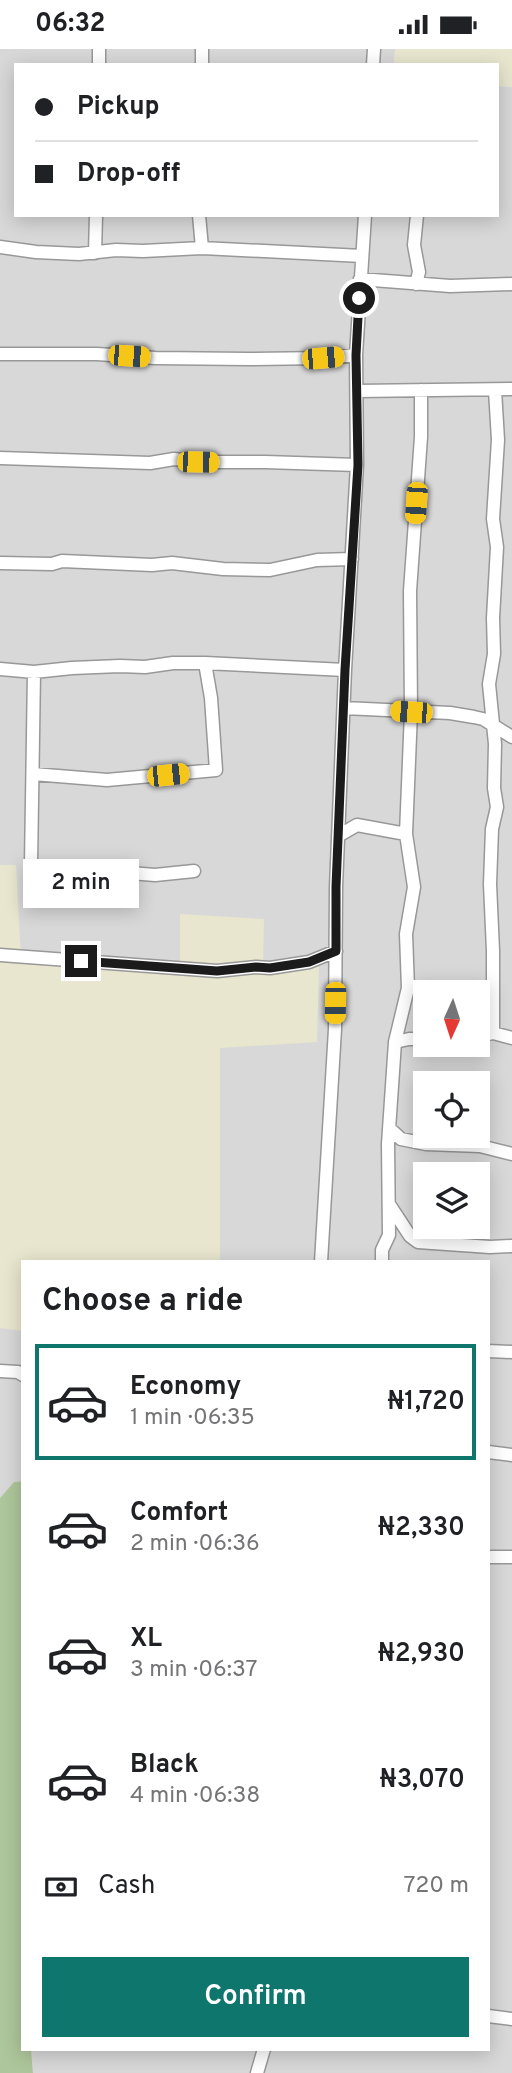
<!DOCTYPE html>
<meta charset="utf-8">
<style>
body{margin:0;font-family:Overpass,sans-serif;background:#f2f2f2;color:#202124;height:100vh;display:flex;flex-direction:column;font-size:26px;white-space:nowrap}
*{box-sizing:border-box;margin:0}
p{font-size:23px;color:#757577}
.icon{flex:none;width:38px;height:38px;fill:none;stroke:currentColor;stroke-width:2;stroke-linecap:round;stroke-linejoin:round}
.map{position:relative;flex:1;overflow:hidden}
.sheet{position:absolute;left:21px;top:1211px;width:469px;height:791px;display:flex;flex-direction:column;background:#fff;border-radius:0px;box-shadow:0 4px 18px #0003}
.sheet>*{flex:none}
.hud{position:absolute;left:14px;top:14px;width:485px;height:154px;border-radius:0px;box-shadow:0 4px 18px #0003;display:grid;align-content:center;height:154px;padding:0 21px;background:#fff}
.needle{width:46px;rotate:183deg}
.fabs{position:absolute;left:413px;top:931px;display:grid;gap:14px}
.fabs a{display:grid;place-items:center;width:77px;height:77px;border-radius:0px;background:#fff;box-shadow:0 4px 18px #0003;font-size:35px}
.end{position:absolute;width:32px;height:32px;margin:-16px;border:9px solid #1b1b1b;background:#fff;box-shadow:0 0 0 4px #fff}
.from{border-radius:50%}
.bubble{position:absolute;height:49px;border-radius:0px;background:#fff;box-shadow:0 4px 18px #0003;font-size:23px;font-weight:600;line-height:49px;text-align:center}
.car{position:absolute;width:21px;height:42px;margin:-21px -10px;border-radius:9px;box-shadow:0 0 5px 2px #0007;background:linear-gradient(#f5c518 24%,#345 0 40%,#f5c518 0 76%,#345 0 86%,#f5c518 0)}
.hud b{display:flex;align-items:center;gap:24px;height:66px;font-size:26px}
.hud b+b{border-top:2px solid #e0e0e0}
.hud i{width:18px;height:18px;background:#202124}
ul{padding:0;list-style:none}
li{display:flex;align-items:center;gap:21px;height:116px;margin:0 14px 10px;padding:0 7px;border:4px solid transparent;border-radius:0px}
li div{flex:1}
li b{display:block;font-size:26px}
li em{font-style:normal;font-weight:600}
li.on{border-color:#0f766e}
li>.icon{width:63px;height:63px;stroke-width:1.5}
h2{padding:0 21px;font-size:32px;line-height:84px}
.pay{display:flex;align-items:center;gap:18px;height:77px;padding:0 21px;font-size:26px}
.pay p{margin-inline-start:auto}
.primary-button{display:flex;gap:14px;margin-top:auto;padding:14px 21px}
.primary-button a{flex:1;height:80px;border-radius:0px;background:#0f766e;color:#fff;font-size:28px;font-weight:600;line-height:80px;text-align:center}
.status{display:flex;justify-content:space-between;align-items:center;height:49px;padding:0 35px;background:#fff;direction:ltr}
.status svg{height:19px;fill:currentColor}
.map>svg:first-child{display:block}
.residential{fill:#d9d8d8;fill-rule:evenodd}
.farmland{fill:#e8e6ce}
.forest{fill:#aec69b}
.lines{fill:none;stroke-linecap:round;stroke-linejoin:round}
.minor-casing{stroke:#989898;stroke-width:15}
.minor{stroke:#fff;stroke-width:12}
.route{stroke:#1b1b1b;stroke-width:9}
</style>
<div class="status"><b>06:32</b><svg viewBox="0 0 49 12"><path d="M0 12V9h3v3zM5 12V6h3v6zM10 12V3h3v9zM15 12V0h3v12zM26 1h20v11H26zM47 4h2v5h-2z"/></svg></div>
<div class="map">
<svg width="512" height="2024" viewBox="0 0 512 2024">
<rect width="100%" height="100%" fill="#ebe6e1"/>
<!-- residential -->
<path class="residential" d="M 0,0 L 395,0 L 394,16 L 16,16 L 16,166 L 497,166 L 497,37 L 512,38 L 512,2024 L 33,2024 L 31,2000 L 488,2000 L 488,1213 L 23,1213 L 23,1432 L 14,1433 L 0,1449 ZM 425,943 L 478,943 L 478,996 L 425,996 ZM 425,1034 L 478,1034 L 478,1087 L 425,1087 ZM 425,1125 L 478,1125 L 478,1178 L 425,1178 Z"/>
<!-- farmland -->
<path class="farmland" d="M 395,0 L 512,0 L 512,38 L 497,37 L 497,16 L 394,16 Z
M 0,816 L 16,816 L 21,909 L 180,913 L 180,865 L 264,870 L 263,916 L 319,918 L 317,993 L 220,999 L 220,1213 L 23,1213 L 23,1282 L 0,1279 Z"/>
<!-- forest -->
<path class="forest" d="M 23,1432 L 23,1885 L 21,1890 L 23,2000 L 31,2000 L 33,2024 L 0,2024 L 0,1449 L 14,1433 Z"/>
<g class="lines">
<defs>
<path id="minor" d="M 202,0 L 202,16
M 99,16 L 99,0
M 373,16 L 374,0
M 199,166 L 202,199
M 0,198 L 36,203 L 79,205 L 116,201 L 143,202 L 202,199 L 362,207
M 95,204 L 96,166
M 360,230 L 450,237 L 512,235
M 416,235 L 419,223 L 414,196 L 417,166
M 0,305 L 97,305 L 155,309 L 247,310 L 323,309 L 356,306
M 357,342 L 512,340
M 0,409 L 150,414 L 174,410 L 198,413 L 265,413 L 357,416
M 0,514 L 52,515 L 62,512 L 152,516 L 172,514 L 223,520 L 270,521 L 317,511 L 352,510
M 0,620 L 34,623 L 72,619 L 120,617 L 145,618 L 173,614 L 205,614 L 345,621
M 34,623 L 31,816 L 155,826 L 194,822
M 344,659 L 450,664 L 474,668 L 483,670 L 512,688
M 33,725 L 107,731 L 216,721 L 211,649 L 205,614
M 338,787 L 357,776 L 406,785
M 0,906 L 217,922 L 256,918 L 270,919 L 309,913 L 336,902
M 493,984 L 493,902 L 490,835 L 492,780 L 497,758 L 494,739 L 495,695 L 489,635 L 494,605 L 493,569 L 497,498 L 493,470 L 498,391 L 495,341
M 478,987 L 493,984 L 512,989
M 395,993 L 409,990 L 425,990
M 389,1079 L 401,1090 L 426,1095 L 480,1097 L 512,1105
M 389,1155 L 410,1187 L 418,1193 L 490,1198 L 512,1197
M 321,1213 L 335,980 L 336,838 L 345,621 L 357,416 L 356,306 L 365,166
M 382,1213 L 382,1201 L 389,1186 L 388,1095 L 395,993 L 408,939 L 406,885 L 414,838 L 406,785 L 411,663 L 410,542 L 421,388 L 421,341
M 488,1302 L 512,1303
M 0,1322 L 18,1323 L 23,1326
M 488,1403 L 512,1406
M 488,1508 L 512,1508
M 488,1967 L 512,1970
M 257,2024 L 264,2000"/>
</defs>
<!-- minor casing -->
<use href="#minor" class="minor-casing"/>
<!-- minor -->
<use href="#minor" class="minor"/>
</g>
<g class="lines">
<!-- route -->
<path class="route" d="M 81,912 L 217,922 L 256,918 L 270,919 L 309,913 L 336,902 L 336,838 L 345,621 L 358,416 L 356,306 L 359,249"/>
</g>
</svg>
<div class="fabs">
<a><svg class="needle" viewBox="-14 -14 28 28"><path d="M0-13l5 13h-10z" fill="#e53935"/><path d="M0 13l5-13h-10z" fill="#757577"/></svg></a>
<a><svg class="icon" aria-label="locate" viewBox="0 0 24 24"><circle cx="12" cy="12" r="6"/><path d="M12 2v4M12 18v4M2 12h4M18 12h4"/></svg></a>
<a><svg class="icon" aria-label="layers" viewBox="0 0 24 24"><path d="M12 4l9 5-9 5-9-5zM3 14l9 5 9-5"/></svg></a>
</div>
<i class="end from" style="left:359px;top:249px"></i>
<i class="end" style="left:81px;top:912px"></i>
<div class="bubble" style="left:23px;top:810px;width:116px">2 min</div>
<i class="car" style="left:129px;top:307px;rotate:94deg"></i>
<i class="car" style="left:323px;top:309px;rotate:85deg"></i>
<i class="car" style="left:198px;top:413px;rotate:91deg"></i>
<i class="car" style="left:416px;top:454px;rotate:184deg"></i>
<i class="car" style="left:411px;top:663px;rotate:274deg"></i>
<i class="car" style="left:168px;top:726px;rotate:84deg"></i>
<i class="car" style="left:335px;top:954px;rotate:181deg"></i>
<div class="hud">
<b><i class="from"></i>Pickup</b>
<b><i></i>Drop-off</b>
</div>
<section class="sheet">
<h2>Choose a ride</h2>
<ul>
<li class="on"><svg class="icon" aria-label="car" viewBox="0 0 24 24"><path d="M5 17H2v-5l4-1 3-4h7l3 4 3 1v5h-3M9 17h6M6 11h13"/><circle cx="7" cy="17" r="2"/><circle cx="17" cy="17" r="2"/></svg><div><b>Economy</b><p>1 min · 06:35</p></div><em>₦1,720</em></li>
<li><svg class="icon" aria-label="car" viewBox="0 0 24 24"><path d="M5 17H2v-5l4-1 3-4h7l3 4 3 1v5h-3M9 17h6M6 11h13"/><circle cx="7" cy="17" r="2"/><circle cx="17" cy="17" r="2"/></svg><div><b>Comfort</b><p>2 min · 06:36</p></div><em>₦2,330</em></li>
<li><svg class="icon" aria-label="car" viewBox="0 0 24 24"><path d="M5 17H2v-5l4-1 3-4h7l3 4 3 1v5h-3M9 17h6M6 11h13"/><circle cx="7" cy="17" r="2"/><circle cx="17" cy="17" r="2"/></svg><div><b>XL</b><p>3 min · 06:37</p></div><em>₦2,930</em></li>
<li><svg class="icon" aria-label="car" viewBox="0 0 24 24"><path d="M5 17H2v-5l4-1 3-4h7l3 4 3 1v5h-3M9 17h6M6 11h13"/><circle cx="7" cy="17" r="2"/><circle cx="17" cy="17" r="2"/></svg><div><b>Black</b><p>4 min · 06:38</p></div><em>₦3,070</em></li>
</ul>
<div class="pay"><svg class="icon" aria-label="cash" viewBox="0 0 24 24"><path d="M3 7h18v10H3z"/><circle cx="12" cy="12" r="2"/></svg>Cash<p>720 m</p></div>
<div class="primary-button"><a>Confirm</a></div>
</section>
</div>
